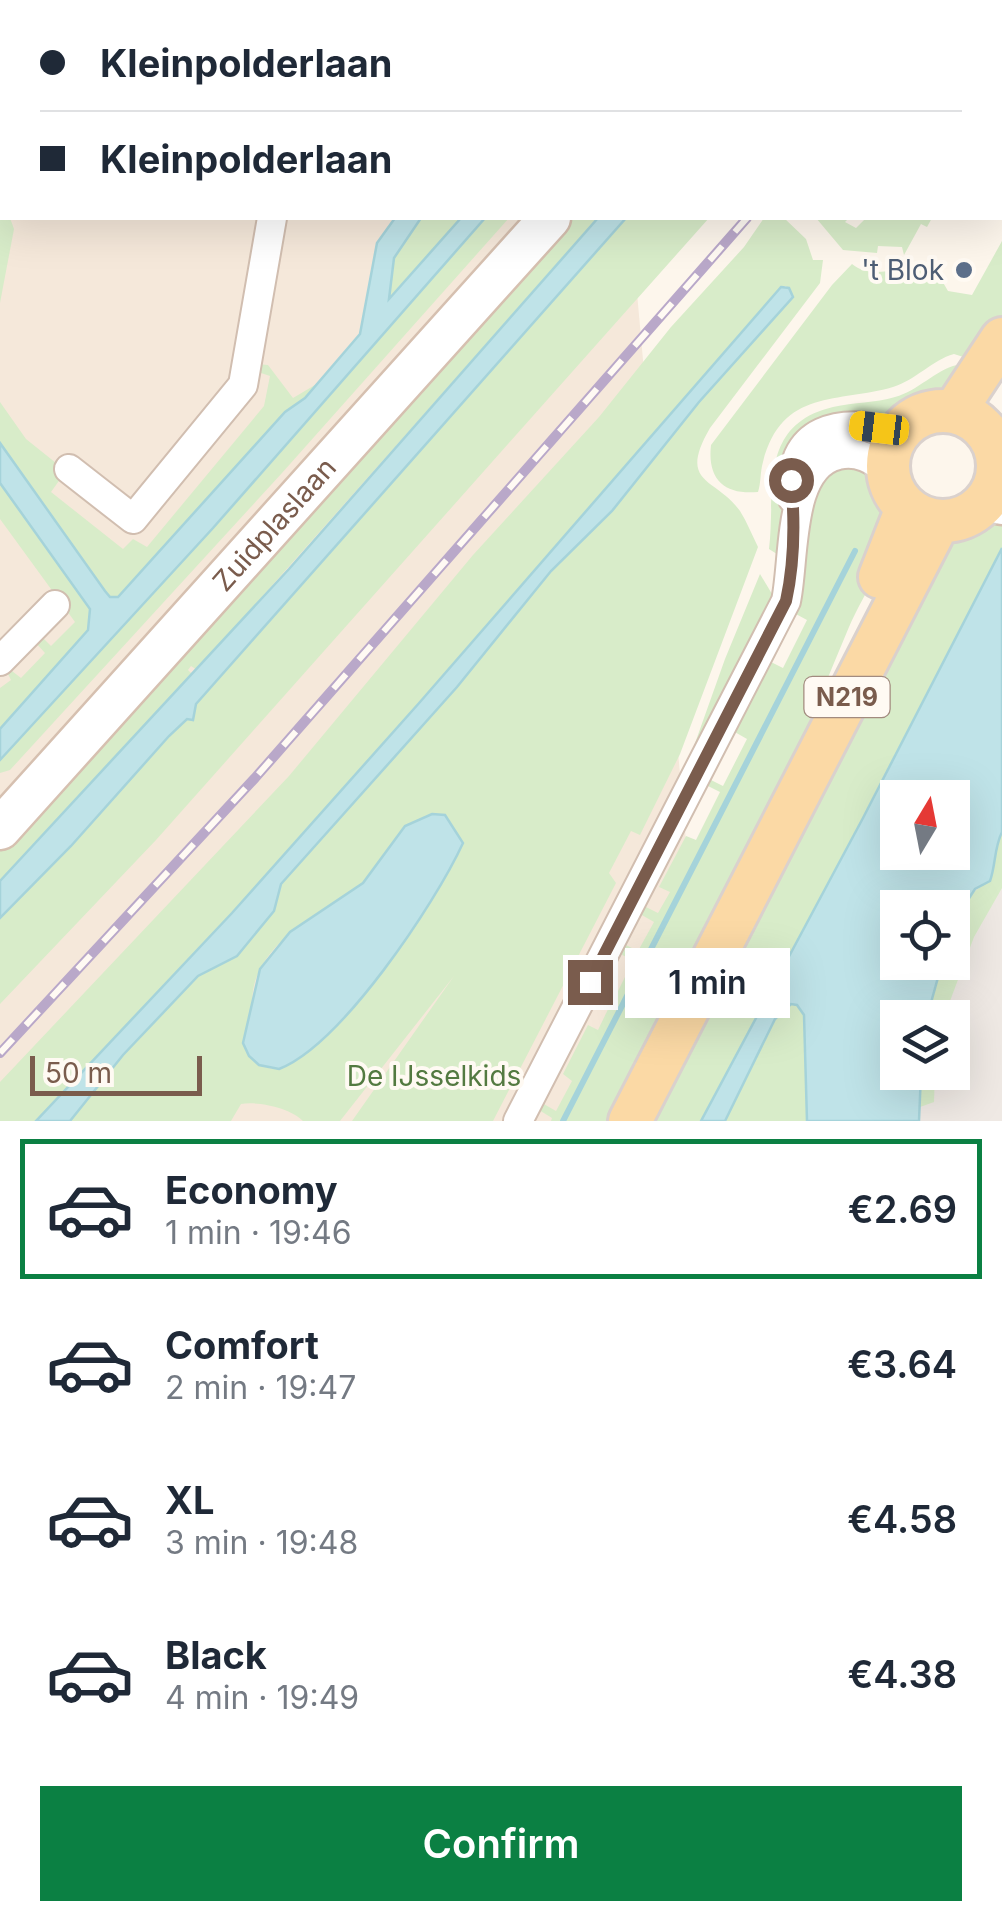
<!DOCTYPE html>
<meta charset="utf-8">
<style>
body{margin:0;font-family:Inter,sans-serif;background:#f6f6f7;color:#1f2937;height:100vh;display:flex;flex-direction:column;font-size:38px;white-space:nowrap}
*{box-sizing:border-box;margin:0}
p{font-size:32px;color:#747a83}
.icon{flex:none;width:55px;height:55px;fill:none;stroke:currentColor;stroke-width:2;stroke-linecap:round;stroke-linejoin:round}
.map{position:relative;height:1121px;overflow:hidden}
.panel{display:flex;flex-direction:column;background:#fff;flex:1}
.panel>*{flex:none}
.guide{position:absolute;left:0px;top:0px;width:1002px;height:220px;box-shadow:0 10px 40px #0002;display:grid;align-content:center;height:220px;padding:0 40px;background:#fff}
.needle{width:65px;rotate:10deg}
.fabs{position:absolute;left:880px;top:780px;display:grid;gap:20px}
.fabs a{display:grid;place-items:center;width:90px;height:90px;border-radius:0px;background:#fff;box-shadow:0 10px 40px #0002;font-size:50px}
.scale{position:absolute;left:30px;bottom:25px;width:172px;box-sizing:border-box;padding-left:10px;border:5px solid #7a5c4d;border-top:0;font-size:28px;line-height:35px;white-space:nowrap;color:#7a5c4d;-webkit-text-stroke:8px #fffaf3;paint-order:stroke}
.end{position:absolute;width:45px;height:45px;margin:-22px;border:12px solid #7a5c4d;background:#fff;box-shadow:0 0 0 5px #fff}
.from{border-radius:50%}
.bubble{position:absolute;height:70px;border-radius:0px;background:#fff;box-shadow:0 10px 40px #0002;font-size:32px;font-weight:600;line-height:70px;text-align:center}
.car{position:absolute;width:30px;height:60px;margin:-30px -15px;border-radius:12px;box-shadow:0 0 8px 2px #0007;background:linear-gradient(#f5c518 24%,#345 0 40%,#f5c518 0 76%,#345 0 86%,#f5c518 0)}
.guide b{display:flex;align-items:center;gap:35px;height:95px;font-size:38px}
.guide b+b{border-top:2px solid #e0e1e3}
.guide i{width:25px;height:25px;background:#1f2937}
ul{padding:18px 0 0;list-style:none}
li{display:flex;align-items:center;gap:30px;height:140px;margin:0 20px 15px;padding:0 20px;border:5px solid transparent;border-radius:0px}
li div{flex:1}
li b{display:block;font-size:38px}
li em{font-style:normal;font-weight:600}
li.active{border-color:#0b8043}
li>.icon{width:90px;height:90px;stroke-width:1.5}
.action{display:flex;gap:20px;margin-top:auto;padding:20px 40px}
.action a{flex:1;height:115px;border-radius:0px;background:#0b8043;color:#fff;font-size:40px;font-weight:600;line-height:115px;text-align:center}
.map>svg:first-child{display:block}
.residential{fill:#f5e8da}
.industrial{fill:#efe9e4}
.green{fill:#d8ecc9;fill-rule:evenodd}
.water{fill:#bfe3e8;stroke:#a5d3da;stroke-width:2.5;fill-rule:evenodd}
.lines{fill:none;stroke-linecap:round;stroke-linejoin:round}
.stream{stroke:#a5d3da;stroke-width:6}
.street-casing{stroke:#d1beb0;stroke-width:32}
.secondary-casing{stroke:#d6c0b0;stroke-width:45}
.primary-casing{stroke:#dad1cd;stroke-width:48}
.street{stroke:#fff;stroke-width:28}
.secondary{stroke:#fff;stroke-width:40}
.primary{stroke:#fbd9a5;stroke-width:42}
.rail-casing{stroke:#b9a8c9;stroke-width:10}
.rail{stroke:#fffaf3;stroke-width:6;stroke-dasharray:19;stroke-linecap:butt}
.route{stroke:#7a5c4d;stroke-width:12}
.service-dot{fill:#5c6f8a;stroke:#fffaf3;stroke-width:4}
.labels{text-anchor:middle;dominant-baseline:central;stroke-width:8;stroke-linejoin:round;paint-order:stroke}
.shield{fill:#fffaf3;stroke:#a28b7f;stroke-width:2.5}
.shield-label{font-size:25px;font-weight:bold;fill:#7a5c4d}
.service-label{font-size:28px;fill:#4e5e75;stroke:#fffaf3;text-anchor:end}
.street-label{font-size:28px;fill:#7a5c4d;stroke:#fffaf3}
.park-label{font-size:28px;fill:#537a41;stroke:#fffaf3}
</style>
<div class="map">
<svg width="1002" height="1121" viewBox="0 0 1002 1121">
<rect width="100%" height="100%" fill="#fdf6ec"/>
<!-- residential -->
<path class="residential" d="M 0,0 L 837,0 L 2,2 L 2,218 L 658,218 L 633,248 L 711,1121 L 0,1121 Z"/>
<!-- industrial -->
<path class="industrial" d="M 1002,799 L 1002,1121 L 897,1121 L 899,1073 L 952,1072 L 952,1018 L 902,1017 L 922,963 L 952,962 L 952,908 Z"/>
<!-- green -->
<path class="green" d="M 0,199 L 2,218 L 10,218 L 14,229 L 0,303 Z
M 421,218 L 461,218 L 388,301 L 394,258 Z
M 485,218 L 509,218 L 282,473 L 10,770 L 0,773 L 0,760 L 213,528 Z
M 565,218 L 598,218 L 197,670 L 191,666 L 188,670 L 193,675 L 0,881 L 0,844 Z
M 626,218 L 709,218 L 156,840 L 0,1004 L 0,918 L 71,846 L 169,736 L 187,719 L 194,718 L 196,704 Z
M 764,218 L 784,218 L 806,239 L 813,260 L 823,260 L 820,283 L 710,428 C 677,485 716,477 740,511 C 747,522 752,535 758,547 L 680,754 L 640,835 L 631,831 L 609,873 L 616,883 L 493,1121 L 352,1121 L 454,976 L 340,1121 L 303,1121 C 291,1108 258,1101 241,1104 L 231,1121 L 70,1121 L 123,1055 L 198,976 L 237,955 L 274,911 L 280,884 L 457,687 L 551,571 L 612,511 L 699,402 L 793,297 L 786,286 L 781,287 L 420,703 L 232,913 L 36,1121 L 0,1121 L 0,1082 L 289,776 L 473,555 L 599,417 L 671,327 L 744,247 ZM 432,814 L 445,815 L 463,843 L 427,906 L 368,989 L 315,1047 L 272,1069 C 250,1062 241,1044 248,1021 C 253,1006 251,990 257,976 C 276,930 327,913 362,884 C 387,863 400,823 432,814 Z
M 816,218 L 849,218 L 845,222 L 856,228 L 866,218 L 932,218 L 927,227 L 921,224 L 904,255 L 902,247 L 878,246 L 877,253 L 843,250 Z
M 1002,241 L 1002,316 L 979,362 L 954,354 C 932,360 916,380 893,387 C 839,403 782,388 763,462 C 760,472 761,483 758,492 C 725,495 707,480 711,445 L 832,285 L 852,264 C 870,279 896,269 917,265 L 941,279 L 948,291 L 972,295 Z
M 257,364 L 268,365 L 293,398 L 320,382 L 305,398 L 285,412 L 121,595 L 110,598 L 0,443 L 0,402 L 26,439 L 66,471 L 51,492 L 123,549 L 133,539 L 147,547 L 264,406 L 270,376 L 255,371 Z
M 957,365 L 964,366 L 941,400 L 893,418 L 857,416 L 782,503 L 780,556 L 769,549 C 776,493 757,425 833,407 C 854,402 875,403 895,397 C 918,391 935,370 957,365 Z
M 852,465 C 874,471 891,490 892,514 C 894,552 864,592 849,627 C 818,701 788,777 753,850 C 709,941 661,1031 615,1121 L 551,1121 L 552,1118 L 539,1110 L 542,1103 L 556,1111 L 572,1081 L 563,1074 L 588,1025 L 598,1030 L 612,1001 L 599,993 L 604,983 L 618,991 L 633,961 L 619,953 L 624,944 L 638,951 L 654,922 L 640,914 L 644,906 L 658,913 L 670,892 L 659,887 L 686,836 L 696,840 L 720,792 L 706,785 L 709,779 L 723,786 L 747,739 L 733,731 L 769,661 L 783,668 L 807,620 L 794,613 L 806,560 L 807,512 L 822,474 Z
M 0,483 L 90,609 L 89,630 L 0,729 L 0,688 L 11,680 L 8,674 L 12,671 L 21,678 L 45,653 L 35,642 L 41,636 L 51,646 L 75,622 L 0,519 Z
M 1002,514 L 1002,548 L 863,818 L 701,1121 L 644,1121 L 957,530 L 991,515 Z
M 760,574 L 775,599 L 689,760 L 725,659 Z
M 1002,832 L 1002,888 L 974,937 L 944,1017 L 927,1018 L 942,963 L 952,962 C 952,924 953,902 990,881 C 996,864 994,848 1002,832 Z
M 791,1004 L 797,1005 L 804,1014 L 807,1121 L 722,1121 L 775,1019 Z
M 921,1073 L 935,1073 L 934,1102 L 920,1107 Z"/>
<!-- water -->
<path class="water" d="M 395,218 L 421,218 L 394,258 L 389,299 L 461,218 L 485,218 L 213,528 L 0,760 L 0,729 L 88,630 L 90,609 L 0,483 L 0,443 L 105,591 L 110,597 L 118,597 L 285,412 L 305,398 L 360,334 L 377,243 Z
M 598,218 L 626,218 L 196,704 L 193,720 L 187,719 L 169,736 L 71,846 L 0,918 L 0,881 L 289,569 Z
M 781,287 L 789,288 L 793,297 L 699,402 L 612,511 L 551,571 L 457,687 L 281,884 L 274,911 L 237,956 L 198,976 L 123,1055 L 70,1121 L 36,1121 L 232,913 L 420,702 Z
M 1002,548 L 1002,832 C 994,848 996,864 990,881 L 975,889 L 953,923 L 952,908 L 898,908 L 898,962 L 942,963 L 927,1017 L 898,1018 L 898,1072 L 921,1073 L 919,1121 L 807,1121 L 804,1015 L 797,1005 L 791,1004 L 775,1019 L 725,1121 L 701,1121 L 863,818 ZM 898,798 L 952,798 L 952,852 L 898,852 Z
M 432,814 L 445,815 L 463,843 C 435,904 341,1045 279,1069 L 259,1065 L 249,1056 L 243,1043 L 260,969 L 290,932 L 363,883 L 405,826 Z"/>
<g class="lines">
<!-- stream -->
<path class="stream" d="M 563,1121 L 855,551"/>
<defs>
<path id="street" d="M 581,0 L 584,2
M 672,0 L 675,2
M 470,2 L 473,0
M 69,469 L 133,519 L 243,385 L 272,218
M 793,499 C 786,427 841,416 899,434
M 0,661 L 55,605
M 518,1121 L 786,601 C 795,560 787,466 838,455 C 858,450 874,460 888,472"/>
<g id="secondary">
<path d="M 740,2 L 742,0"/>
<path d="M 987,500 L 1002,504"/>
<path id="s1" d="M 0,829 L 550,218"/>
</g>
<path id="primary" d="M888 466a55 55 0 1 1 110 0a55 55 0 1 1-110 0Z
M 954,412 L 1002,339
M 880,577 L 907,508
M 630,1121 L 939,521"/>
</defs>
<!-- street casing -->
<use href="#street" class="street-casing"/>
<!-- secondary casing -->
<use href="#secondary" class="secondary-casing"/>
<!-- primary casing -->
<use href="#primary" class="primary-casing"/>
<!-- street -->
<use href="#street" class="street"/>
<!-- secondary -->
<use href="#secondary" class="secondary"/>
<!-- primary -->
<use href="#primary" class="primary"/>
<defs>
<path id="rail" d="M 918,2 L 920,0
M 936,2 L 938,0
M 0,1053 L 255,778 L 747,218"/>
</defs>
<!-- rail casing -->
<use href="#rail" class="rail-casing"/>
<!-- rail -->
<use href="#rail" class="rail"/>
</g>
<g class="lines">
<!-- route -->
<path class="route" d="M 590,982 L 786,601 C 795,560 795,521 791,480"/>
</g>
<!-- markers -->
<circle class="service-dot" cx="964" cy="270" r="10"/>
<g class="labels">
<!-- shield labels -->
<rect class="shield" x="804.5" y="677" width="85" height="40" rx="8"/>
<g class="shield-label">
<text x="847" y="697">N219</text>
</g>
<!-- service labels -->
<g class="service-label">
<text x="944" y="270">'t Blok</text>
</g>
<!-- street labels -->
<g class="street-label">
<text stroke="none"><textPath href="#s1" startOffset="410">Zuidplaslaan</textPath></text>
</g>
<!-- park labels -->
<g class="park-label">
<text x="434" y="1076">De IJsselkids</text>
</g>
</g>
</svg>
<div class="fabs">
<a><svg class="needle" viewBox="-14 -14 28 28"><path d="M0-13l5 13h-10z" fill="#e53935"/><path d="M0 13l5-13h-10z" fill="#747a83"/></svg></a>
<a><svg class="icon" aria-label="locate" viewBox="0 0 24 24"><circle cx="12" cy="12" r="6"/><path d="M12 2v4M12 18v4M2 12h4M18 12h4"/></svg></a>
<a><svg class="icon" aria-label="layers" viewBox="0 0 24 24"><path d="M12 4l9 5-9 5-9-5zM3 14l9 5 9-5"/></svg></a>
</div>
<div class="scale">50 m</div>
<i class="end from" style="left:791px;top:480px"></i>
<i class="end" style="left:590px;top:982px"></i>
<div class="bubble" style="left:625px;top:948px;width:165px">1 min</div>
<i class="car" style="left:879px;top:428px;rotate:277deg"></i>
<div class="guide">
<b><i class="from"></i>Kleinpolderlaan</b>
<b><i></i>Kleinpolderlaan</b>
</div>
</div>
<section class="panel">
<ul>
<li class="active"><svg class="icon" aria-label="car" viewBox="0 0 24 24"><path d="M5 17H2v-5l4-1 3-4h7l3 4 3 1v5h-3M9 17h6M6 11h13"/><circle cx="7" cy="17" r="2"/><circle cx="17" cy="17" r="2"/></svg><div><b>Economy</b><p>1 min · 19:46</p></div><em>€2.69</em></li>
<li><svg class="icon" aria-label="car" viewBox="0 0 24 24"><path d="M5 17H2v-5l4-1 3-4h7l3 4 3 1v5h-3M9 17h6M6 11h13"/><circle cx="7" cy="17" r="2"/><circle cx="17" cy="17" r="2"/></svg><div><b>Comfort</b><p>2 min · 19:47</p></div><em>€3.64</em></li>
<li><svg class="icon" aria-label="car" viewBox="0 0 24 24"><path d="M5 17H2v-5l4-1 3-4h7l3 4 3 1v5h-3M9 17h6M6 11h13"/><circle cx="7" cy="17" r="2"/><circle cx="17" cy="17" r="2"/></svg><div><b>XL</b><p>3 min · 19:48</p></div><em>€4.58</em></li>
<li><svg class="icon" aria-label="car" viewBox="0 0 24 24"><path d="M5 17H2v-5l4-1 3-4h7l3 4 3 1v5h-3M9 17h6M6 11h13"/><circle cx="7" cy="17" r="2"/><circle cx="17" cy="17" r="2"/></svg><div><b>Black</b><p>4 min · 19:49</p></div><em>€4.38</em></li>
</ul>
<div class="action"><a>Confirm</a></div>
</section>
